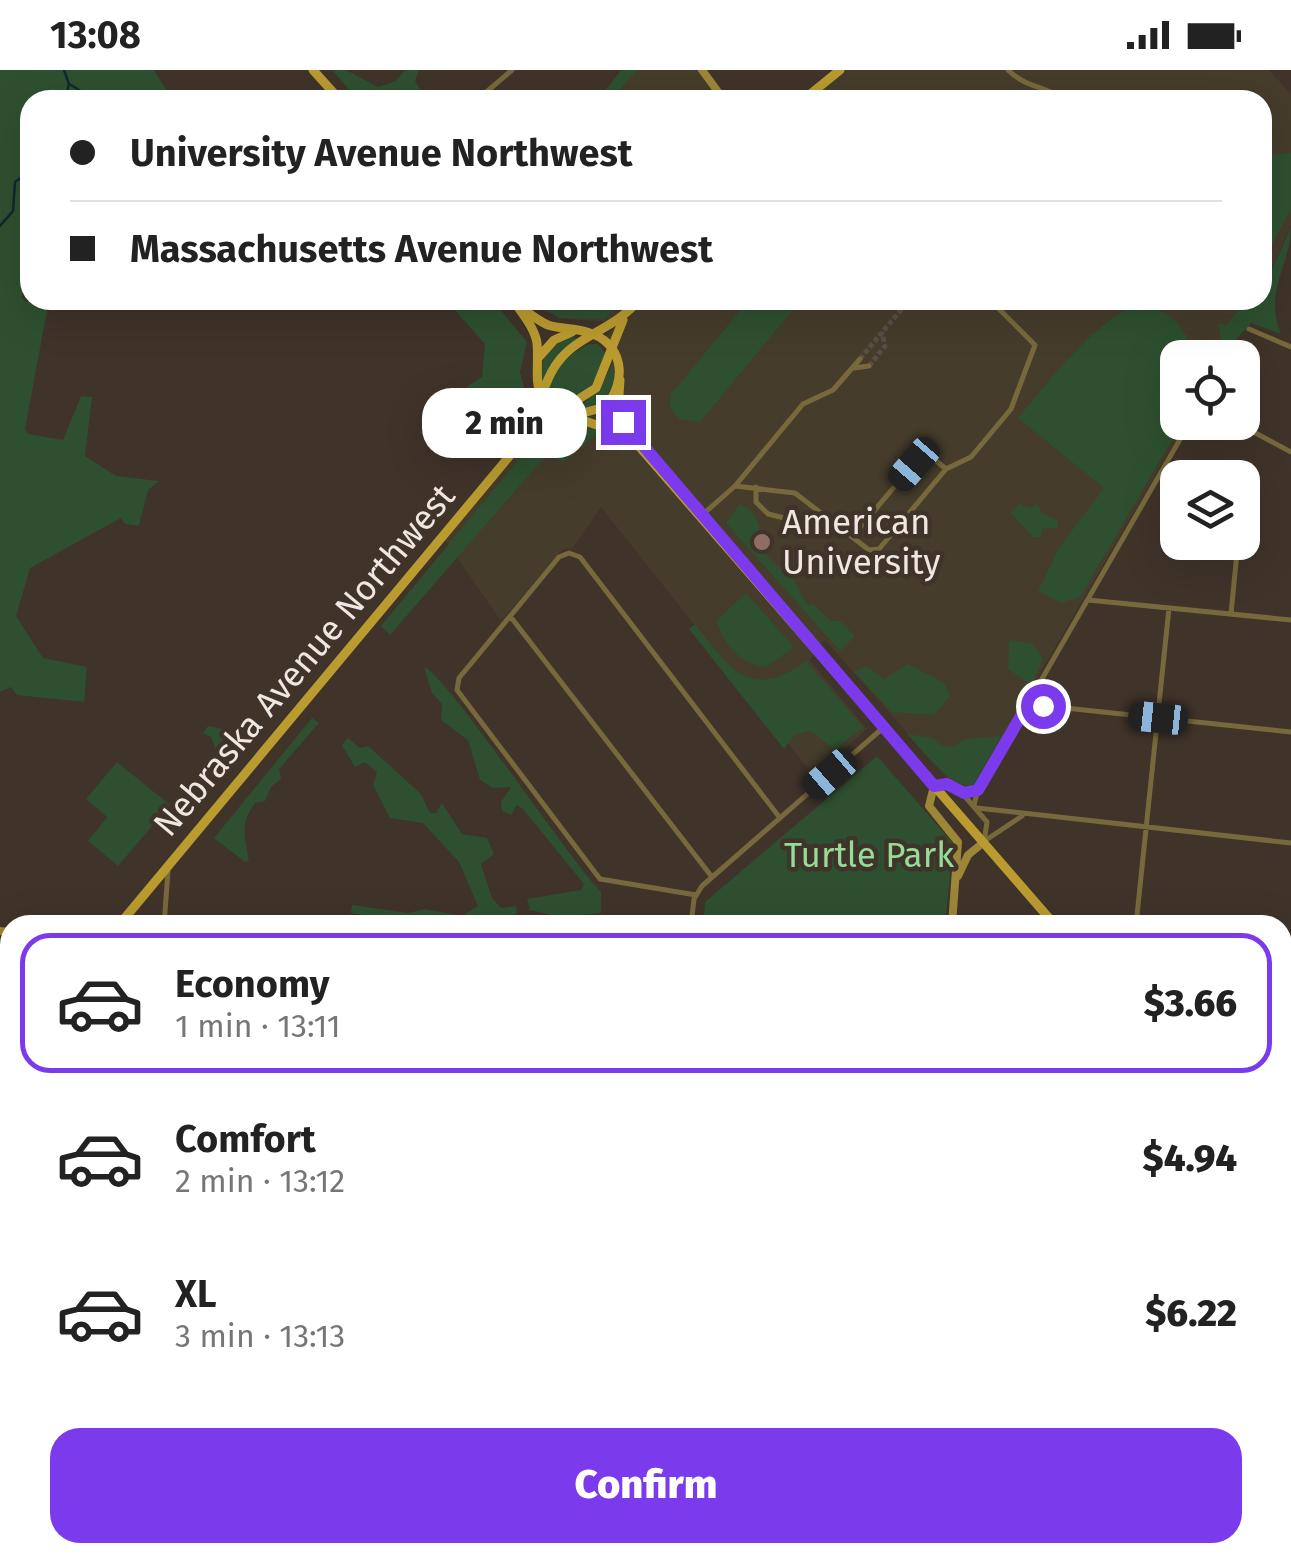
<!DOCTYPE html>
<meta charset="utf-8">
<style>
body{margin:0;font-family:"Fira Sans",sans-serif;background:#f6f6f6;color:#222;height:100vh;display:flex;flex-direction:column;font-size:38px;white-space:nowrap}
*{box-sizing:border-box;margin:0}
p{font-size:32px;color:#767676}
.icon{flex:none;width:55px;height:55px;fill:none;stroke:currentColor;stroke-width:2;stroke-linecap:round;stroke-linejoin:round}
.map{position:relative;flex:1;overflow:hidden}
.panel{position:absolute;left:0px;top:845px;width:1292px;height:648px;display:flex;flex-direction:column;background:#fff;border-radius:30px 30px 0 0;box-shadow:0 10px 40px #0002}
.panel>*{flex:none}
.hud{position:absolute;left:20px;top:20px;width:1252px;height:220px;border-radius:30px;box-shadow:0 10px 40px #0002;display:grid;align-content:center;height:220px;padding:0 50px;background:#fff}
.tools{position:absolute;left:1160px;top:270px;display:grid;gap:20px}
.tools a{display:grid;place-items:center;width:100px;height:100px;border-radius:20px;background:#fff;box-shadow:0 10px 40px #0002;font-size:50px}
.end{position:absolute;width:45px;height:45px;margin:-22px;border:12px solid #7c3aed;background:#fff;box-shadow:0 0 0 5px #fff}
.from{border-radius:50%}
.bubble{position:absolute;height:70px;border-radius:30px;background:#fff;box-shadow:0 10px 40px #0002;font-size:32px;font-weight:800;line-height:70px;text-align:center}
.car{position:absolute;width:30px;height:60px;margin:-30px -15px;border-radius:12px;box-shadow:0 0 8px 2px #0007;background:linear-gradient(#222 24%,#8ab4d8 0 40%,#222 0 76%,#8ab4d8 0 86%,#222 0)}
.hud b{display:flex;align-items:center;gap:35px;height:95px;font-size:38px}
.hud b+b{border-top:2px solid #e0e0e0}
.hud i{width:25px;height:25px;background:#222}
ul{padding:18px 0 0;list-style:none}
li{display:flex;align-items:center;gap:30px;height:140px;margin:0 20px 15px;padding:0 30px;border:5px solid transparent;border-radius:30px}
li div{flex:1}
li b{display:block;font-size:38px}
li em{font-style:normal;font-weight:800}
li.current{border-color:#7c3aed}
li>.icon{width:90px;height:90px;stroke-width:1.5}
.action{display:flex;gap:20px;margin-top:auto;padding:20px 50px}
.action a{flex:1;height:115px;border-radius:30px;background:#7c3aed;color:#fff;font-size:40px;font-weight:800;line-height:115px;text-align:center}
.status{display:flex;justify-content:space-between;align-items:center;height:70px;padding:0 50px;background:#fff;direction:ltr}
.status svg{height:28px;fill:currentColor}
.map>svg:first-child{display:block}
.education{fill:#453c2b}
.green{fill:#2e5030}
.lines{fill:none;stroke-linecap:round;stroke-linejoin:round}
.stream{stroke:#0d2a2f;stroke-width:2.5}
.street-tunnel{stroke:#594e46;stroke-width:5;stroke-dasharray:5 2.5;stroke-linecap:butt}
.street{stroke:#78693c;stroke-width:5}
.secondary{stroke:#9e8638;stroke-width:8}
.primary{stroke:#ba9b30;stroke-width:9}
.route{stroke:#7c3aed;stroke-width:12}
.education-dot{fill:#8d6e63;stroke:#3f332a;stroke-width:4}
.labels{text-anchor:middle;dominant-baseline:central;stroke-width:9;stroke-linejoin:round;paint-order:stroke}
.poi-label{font-size:35px;fill:#efe7e2;stroke:#3f332a;text-anchor:start}
.street-label{font-size:35px;fill:#efe7e2;stroke:#3f332a}
.park-label{font-size:35px;fill:#94dc97;stroke:#3f332a}
</style>
<div class="status"><b>13:08</b><svg viewBox="0 0 49 12"><path d="M0 12V9h3v3zM5 12V6h3v6zM10 12V3h3v9zM15 12V0h3v12zM26 1h20v11H26zM47 4h2v5h-2z"/></svg></div>
<div class="map">
<svg width="1291" height="1492" viewBox="0 0 1291 1492">
<rect width="100%" height="100%" fill="#3f332a"/>
<!-- education -->
<path class="education" d="M 635,0 L 702,0 L 724,30 L 608,30 Z
M 846,0 L 1269,0 L 1291,24 L 1291,155 L 1263,219 L 1262,30 L 803,30 Z
M 533,230 L 1258,230 L 1227,287 L 1178,288 L 1178,352 L 1186,353 L 973,718 L 967,719 L 949,710 L 825,570 L 810,590 L 867,659 L 814,706 L 601,437 L 573,478 L 563,479 L 501,551 L 442,466 L 548,338 L 568,347 L 621,307 L 604,269 L 611,260 L 606,252 L 567,249 L 543,241 Z
M 0,1062 L 10,1063 L 10,1221 L 0,1220 Z
M 1291,1174 L 1291,1240 L 1283,1231 L 1282,1181 Z
M 10,1309 L 10,1412 L 0,1411 L 0,1313 Z"/>
<!-- green -->
<path class="green" d="M 0,0 L 154,0 L 173,30 L 30,30 L 30,193 L 22,227 L 26,232 L 49,230 L 25,359 L 28,364 L 63,370 L 81,326 L 92,327 L 85,386 L 116,406 L 159,411 L 148,420 L 139,456 L 125,454 L 121,448 L 30,498 L 16,546 L 43,588 L 87,597 L 84,632 L 17,625 L 11,617 L 0,622 Z
M 332,0 L 346,0 L 378,17 L 396,11 L 405,0 L 419,0 L 415,11 L 420,19 L 413,30 L 358,30 Z
M 621,0 L 637,0 L 611,30 L 598,30 Z
M 1291,83 L 1291,138 L 1263,193 L 1263,86 Z
M 1291,157 C 1291,196 1263,220 1281,264 L 1251,253 L 1233,273 L 1231,287 L 1210,288 L 1221,268 L 1218,253 L 1226,256 L 1247,230 L 1262,230 L 1263,219 Z
M 446,230 L 492,230 L 527,272 L 520,302 L 529,336 L 526,348 L 509,330 L 478,330 L 462,349 L 460,372 L 442,354 L 469,315 L 482,307 L 485,274 Z
M 535,230 L 563,230 L 574,239 L 621,230 L 605,249 L 558,248 Z
M 749,230 L 801,230 L 700,352 L 679,349 L 670,338 L 671,324 Z
M 1144,235 C 1171,241 1190,260 1191,287 L 1178,288 L 1178,352 L 1182,353 L 1080,527 L 1061,533 L 1038,521 L 1059,478 L 1104,418 L 1018,348 C 1044,318 1102,239 1144,235 Z
M 571,267 L 579,269 L 542,317 C 537,290 547,277 571,267 Z
M 590,274 L 598,274 L 605,283 C 600,308 582,338 553,334 C 540,309 568,283 590,274 Z
M 613,292 L 615,311 L 603,333 L 575,341 L 600,319 Z
M 554,356 L 601,360 L 564,392 L 548,386 L 535,398 L 390,565 L 381,556 L 543,360 Z
M 740,434 C 765,447 757,459 761,480 L 778,497 L 789,500 L 807,535 L 813,534 L 831,551 L 840,551 L 855,566 L 840,581 L 726,453 Z
M 1020,434 L 1030,438 L 1038,434 L 1042,443 L 1058,450 L 1057,458 L 1042,459 L 1041,467 L 1033,467 L 1010,442 Z
M 746,523 L 794,577 L 766,597 C 742,595 721,573 717,550 Z
M 695,554 C 730,599 750,632 806,591 L 863,657 L 835,680 L 810,661 L 795,665 L 784,679 L 689,559 Z
M 1009,570 L 1033,574 L 1043,590 L 1031,615 L 1008,599 Z
M 908,594 L 944,613 L 950,626 L 934,645 L 892,642 L 854,602 L 866,596 L 884,609 Z
M 424,597 C 448,606 566,786 601,822 L 601,843 L 561,847 L 530,840 L 527,829 L 581,820 L 584,814 L 523,739 L 517,735 L 511,745 L 502,741 L 501,732 L 511,717 L 493,718 L 480,710 L 468,670 L 441,650 L 442,634 L 432,623 Z
M 312,648 L 319,653 L 279,699 L 281,709 L 271,717 L 265,731 L 255,733 C 239,755 245,767 249,791 L 245,792 L 214,768 Z
M 208,656 L 227,660 L 248,675 L 196,736 L 182,725 L 217,683 L 211,667 L 203,663 Z
M 907,664 L 933,668 L 941,675 L 953,677 L 966,669 L 1001,666 L 973,716 C 946,715 925,682 907,664 Z
M 348,668 L 360,678 L 368,676 L 421,724 L 430,743 L 436,743 L 442,733 L 462,764 L 487,768 L 494,784 L 481,794 L 492,828 L 501,838 L 516,836 L 517,843 C 478,870 396,851 351,843 L 352,835 L 408,843 L 425,839 L 462,846 L 478,836 L 459,792 L 423,753 L 390,748 L 373,715 L 377,702 L 365,692 L 355,697 L 342,675 Z
M 877,686 L 953,773 L 949,782 L 952,787 L 945,855 L 703,855 L 705,832 Z
M 117,692 L 170,735 L 118,796 L 88,771 L 107,747 L 86,729 Z
M 10,871 L 10,975 L 2,986 Z"/>
<g class="lines">
<!-- stream -->
<path class="stream" d="M 64,0 L 69,14 L 65,30
M 71,15 L 95,30
M 0,156 L 13,141 L 15,112 L 30,101"/>
<!-- street-tunnel -->
<path class="street-tunnel" d="M 860,289 L 909,230
M 869,296 L 885,276 L 882,262"/>
<!-- street -->
<path class="street" d="M 1008,0 C 1026,18 1046,16 1065,30
M 477,30 L 512,0
M 1249,259 L 1291,277
M 854,298 L 869,296
M 1235,352 L 1291,382
M 735,416 L 795,423 L 869,480 L 879,479 L 946,399 L 971,387 L 1011,339 L 1035,275 L 990,230
M 756,417 L 756,432 L 768,444 L 809,454
M 701,446 L 735,416 L 803,334 L 833,320 L 860,289
M 1242,448 L 1247,455 L 1242,463
M 853,466 L 921,385 L 928,384 L 946,399
M 1088,530 L 1291,550
M 1231,544 L 1238,472
M 510,546 L 712,807
M 1028,634 L 1291,662
M 934,716 L 955,715 L 987,752 L 984,772
M 974,735 L 978,720 L 1190,352
M 977,738 L 1291,773
M 986,770 L 1022,746
M 696,825 L 600,809 L 457,620 L 459,608 L 559,487 L 569,483 L 580,487 L 780,748
M 164,855 L 168,801
M 691,855 L 694,829 L 702,816 L 884,657
M 1136,855 L 1169,538
M 0,911 L 6,861
M 1282,972 L 1291,887
M 1282,996 L 1291,997
M 0,1052 L 10,1053
M 1282,1166 L 1291,1159
M 0,1228 L 10,1229
M 1282,1364 L 1291,1364
M 0,1420 L 10,1421
M 1282,1459 L 1291,1460
M 280,1482 L 299,1492
M 606,1482 L 697,1492
M 37,1492 L 39,1482
M 97,1492 L 98,1482
M 257,1492 L 258,1482
M 369,1492 L 370,1482
M 480,1492 L 481,1482
M 703,1492 L 704,1482
M 1069,1492 L 1070,1482
M 1228,1492 L 1229,1482"/>
<!-- secondary -->
<path class="secondary" d="M 702,0 L 724,30
M 934,716 L 929,736 L 958,772 L 952,855
M 958,806 L 968,785 L 984,772
M 0,861 L 10,862
M 885,1492 L 886,1482"/>
<!-- primary -->
<path class="primary" d="M 313,0 L 340,30
M 803,30 L 840,0
M 513,230 C 521,242 535,258 537,273 C 540,306 527,334 568,347 L 605,337 C 628,312 624,272 587,262 C 574,258 560,259 548,255 C 536,250 525,240 515,233
M 538,288 L 554,270 L 572,262
M 620,310 L 618,340 L 631,367 L 1055,855
M 582,350 L 629,366
M 532,359 C 539,338 544,310 558,292 C 578,265 615,259 639,230
M 119,855 L 532,359 L 596,318 L 623,250
M 0,999 L 10,987
M 1282,1117 L 1291,1126"/>
</g>
<g class="lines">
<!-- route -->
<path class="route" d="M 623,352 L 934,716 L 947,714 L 964,723 L 978,720 L 1028,634 L 1043,636"/>
</g>
<!-- markers -->
<circle class="education-dot" cx="762" cy="472" r="10"/>
<g class="labels">
<!-- poi labels -->
<g class="poi-label">
<text x="782" y="452">American<tspan x="782" dy="40">University</tspan></text>
</g>
<!-- street labels -->
<g class="street-label">
<text transform="translate(304 590) rotate(-50)">Nebraska Avenue Northwest</text>
</g>
<!-- park labels -->
<g class="park-label">
<text x="869" y="785">Turtle Park</text>
</g>
</g>
</svg>
<div class="tools">
<a><svg class="icon" aria-label="locate" viewBox="0 0 24 24"><circle cx="12" cy="12" r="6"/><path d="M12 2v4M12 18v4M2 12h4M18 12h4"/></svg></a>
<a><svg class="icon" aria-label="layers" viewBox="0 0 24 24"><path d="M12 4l9 5-9 5-9-5zM3 14l9 5 9-5"/></svg></a>
</div>
<i class="end from" style="left:1043px;top:636px"></i>
<i class="end" style="left:623px;top:352px"></i>
<div class="bubble" style="left:422px;top:318px;width:165px">2 min</div>
<i class="car" style="left:914px;top:394px;rotate:221deg"></i>
<i class="car" style="left:1158px;top:648px;rotate:276deg"></i>
<i class="car" style="left:830px;top:704px;rotate:229deg"></i>
<div class="hud">
<b><i class="from"></i>University Avenue Northwest</b>
<b><i></i>Massachusetts Avenue Northwest</b>
</div>
<section class="panel">
<ul>
<li class="current"><svg class="icon" aria-label="car" viewBox="0 0 24 24"><path d="M5 17H2v-5l4-1 3-4h7l3 4 3 1v5h-3M9 17h6M6 11h13"/><circle cx="7" cy="17" r="2"/><circle cx="17" cy="17" r="2"/></svg><div><b>Economy</b><p>1 min · 13:11</p></div><em>$3.66</em></li>
<li><svg class="icon" aria-label="car" viewBox="0 0 24 24"><path d="M5 17H2v-5l4-1 3-4h7l3 4 3 1v5h-3M9 17h6M6 11h13"/><circle cx="7" cy="17" r="2"/><circle cx="17" cy="17" r="2"/></svg><div><b>Comfort</b><p>2 min · 13:12</p></div><em>$4.94</em></li>
<li><svg class="icon" aria-label="car" viewBox="0 0 24 24"><path d="M5 17H2v-5l4-1 3-4h7l3 4 3 1v5h-3M9 17h6M6 11h13"/><circle cx="7" cy="17" r="2"/><circle cx="17" cy="17" r="2"/></svg><div><b>XL</b><p>3 min · 13:13</p></div><em>$6.22</em></li>
</ul>
<div class="action"><a>Confirm</a></div>
</section>
</div>
